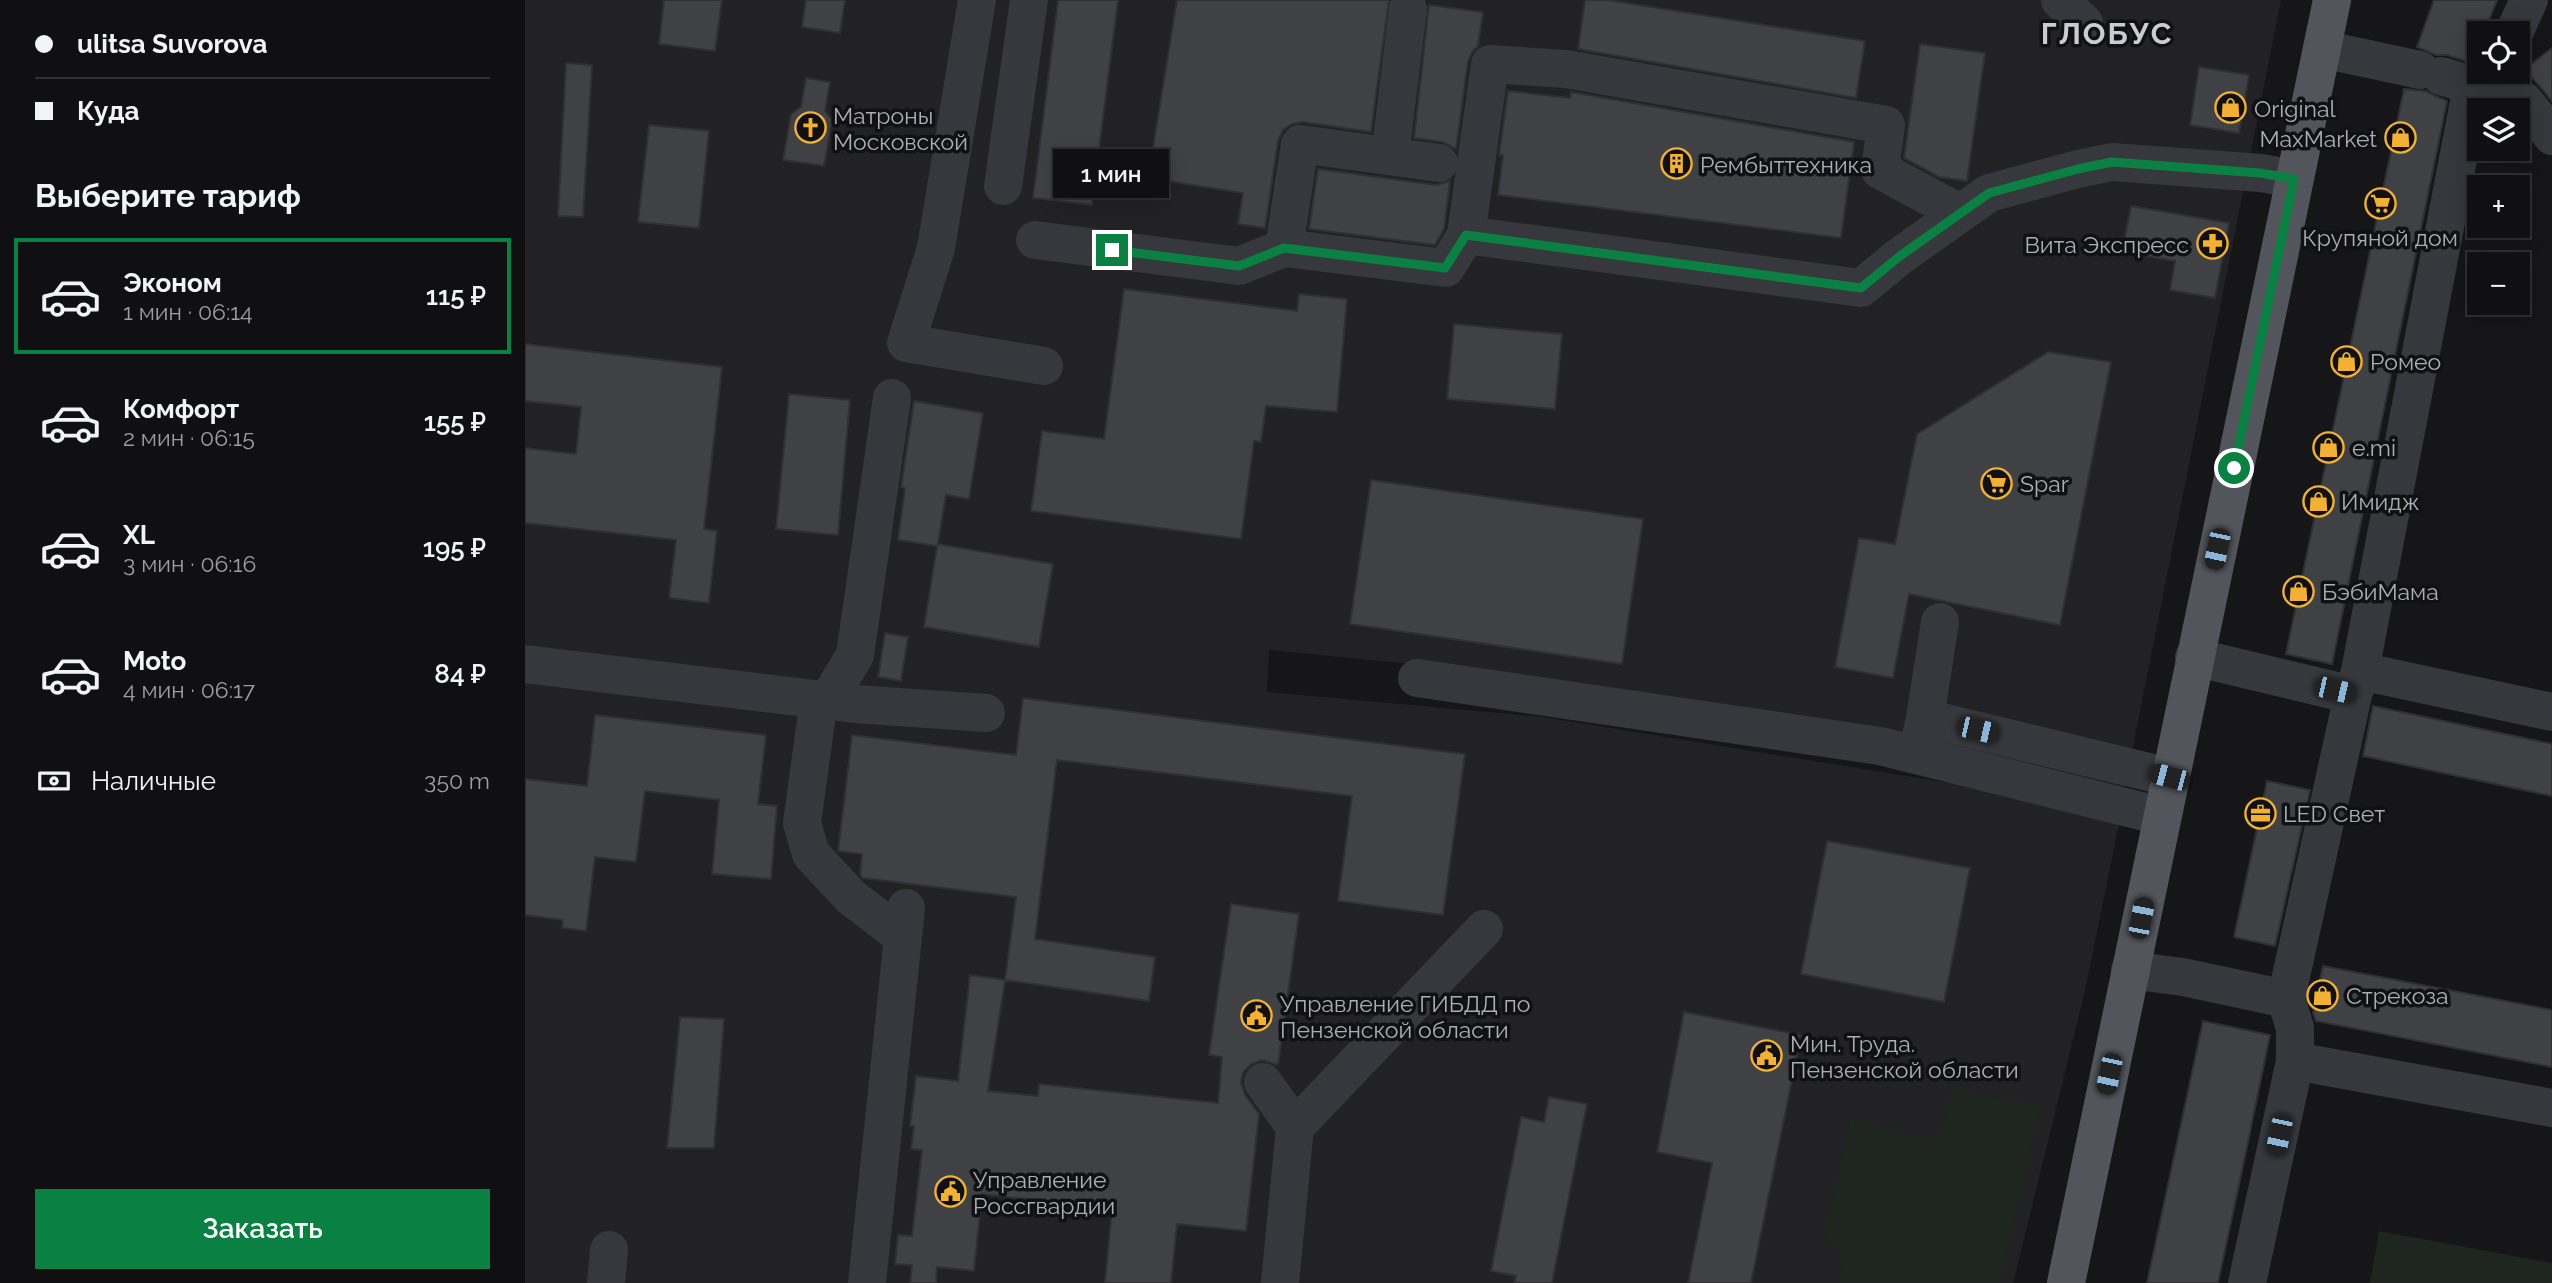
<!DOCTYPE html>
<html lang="ru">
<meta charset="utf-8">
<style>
body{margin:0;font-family:Raleway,sans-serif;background:#19191b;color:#f1f3f6;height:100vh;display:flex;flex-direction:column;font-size:26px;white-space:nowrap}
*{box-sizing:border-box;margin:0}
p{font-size:23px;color:#9c9d9f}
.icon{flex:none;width:38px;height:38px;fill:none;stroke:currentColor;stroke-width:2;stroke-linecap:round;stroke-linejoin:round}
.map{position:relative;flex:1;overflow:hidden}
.side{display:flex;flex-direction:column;background:#101012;width:525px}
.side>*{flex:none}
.banner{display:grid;align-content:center;height:154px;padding:0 35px;background:#101012}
.tools{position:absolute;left:1942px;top:21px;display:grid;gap:14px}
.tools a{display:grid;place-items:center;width:63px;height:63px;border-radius:0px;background:#101012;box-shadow:0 4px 18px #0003,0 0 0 2px #303032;font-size:35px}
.end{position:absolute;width:32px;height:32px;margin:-16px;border:9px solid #0b8043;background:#fff;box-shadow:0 0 0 4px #fff}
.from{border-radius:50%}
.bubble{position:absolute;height:49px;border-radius:0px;background:#101012;box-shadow:0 4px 18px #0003,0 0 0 2px #303032;font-size:23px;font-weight:600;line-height:49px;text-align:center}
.car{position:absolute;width:21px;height:42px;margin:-21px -10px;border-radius:9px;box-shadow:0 0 5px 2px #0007;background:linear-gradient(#222 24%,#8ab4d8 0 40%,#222 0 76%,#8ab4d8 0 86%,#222 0)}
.banner b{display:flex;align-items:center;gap:24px;height:66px;font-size:26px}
.banner b+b{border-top:2px solid #303032}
.banner i{width:18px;height:18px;background:#f1f3f6}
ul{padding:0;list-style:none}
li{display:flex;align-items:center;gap:21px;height:116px;margin:0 14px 10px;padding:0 21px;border:4px solid transparent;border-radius:0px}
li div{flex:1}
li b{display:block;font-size:26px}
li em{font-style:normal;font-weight:600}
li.active{border-color:#0b8043}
li>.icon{width:63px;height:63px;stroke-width:1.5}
h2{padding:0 35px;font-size:32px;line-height:84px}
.pay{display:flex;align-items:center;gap:18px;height:77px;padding:0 35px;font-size:26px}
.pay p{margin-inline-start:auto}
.action{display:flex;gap:14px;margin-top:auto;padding:14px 35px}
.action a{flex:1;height:80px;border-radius:0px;background:#0b8043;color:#fff;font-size:28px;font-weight:600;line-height:80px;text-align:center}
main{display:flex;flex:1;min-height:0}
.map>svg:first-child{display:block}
.built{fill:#222225}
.green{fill:#1e261f}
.building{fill:#404145;stroke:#303034;stroke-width:2}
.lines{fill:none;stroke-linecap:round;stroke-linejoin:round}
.minor{stroke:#37383d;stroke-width:38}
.major{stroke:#53555c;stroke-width:38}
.route{stroke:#0b8043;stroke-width:9}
.labels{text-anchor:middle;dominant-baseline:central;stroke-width:7;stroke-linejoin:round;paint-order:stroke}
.poi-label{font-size:23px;fill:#a8adb8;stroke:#111113;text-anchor:start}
.district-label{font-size:30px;font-weight:bold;letter-spacing:2px;fill:#c9ccd4;stroke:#111113}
</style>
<main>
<section class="side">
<div class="banner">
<b><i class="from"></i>ulitsa Suvorova</b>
<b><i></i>Куда</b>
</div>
<h2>Выберите тариф</h2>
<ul>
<li class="active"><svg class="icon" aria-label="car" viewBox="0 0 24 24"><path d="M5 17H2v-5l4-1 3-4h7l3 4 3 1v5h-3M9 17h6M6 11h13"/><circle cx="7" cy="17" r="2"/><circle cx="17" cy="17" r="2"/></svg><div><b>Эконом</b><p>1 мин · 06:14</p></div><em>115 ₽</em></li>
<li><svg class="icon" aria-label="car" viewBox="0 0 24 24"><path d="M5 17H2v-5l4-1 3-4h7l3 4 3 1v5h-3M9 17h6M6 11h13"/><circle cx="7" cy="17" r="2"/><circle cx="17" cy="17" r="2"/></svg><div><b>Комфорт</b><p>2 мин · 06:15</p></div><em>155 ₽</em></li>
<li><svg class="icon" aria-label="car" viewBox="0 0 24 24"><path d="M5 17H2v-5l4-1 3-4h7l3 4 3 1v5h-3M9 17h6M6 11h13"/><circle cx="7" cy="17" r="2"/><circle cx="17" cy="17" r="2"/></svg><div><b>XL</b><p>3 мин · 06:16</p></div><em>195 ₽</em></li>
<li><svg class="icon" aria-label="car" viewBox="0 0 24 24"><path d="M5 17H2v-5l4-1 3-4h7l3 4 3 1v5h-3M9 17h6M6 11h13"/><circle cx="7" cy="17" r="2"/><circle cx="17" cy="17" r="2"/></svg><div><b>Moto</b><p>4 мин · 06:17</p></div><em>84 ₽</em></li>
</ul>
<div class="pay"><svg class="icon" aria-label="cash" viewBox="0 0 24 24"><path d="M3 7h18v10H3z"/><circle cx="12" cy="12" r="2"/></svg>Наличные<p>350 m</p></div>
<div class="action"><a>Заказать</a></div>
</section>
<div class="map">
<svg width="2027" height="1283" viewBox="0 0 2027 1283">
<rect width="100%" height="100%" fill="#161618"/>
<!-- built -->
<path class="built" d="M 0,0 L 1756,0 L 1600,787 L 1372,734 L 895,665 L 744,650 L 742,692 L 1018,717 L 1449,787 L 1594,823 L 1560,991 L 1488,1283 L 0,1283 Z"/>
<!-- green -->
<path class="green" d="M 1426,1090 L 1516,1105 L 1475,1283 L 1314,1283 L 1318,1257 L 1299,1239 L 1325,1119 L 1414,1142 Z
M 1854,1231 L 2027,1263 L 2027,1283 L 1845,1283 Z"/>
<!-- building -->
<path class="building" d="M 139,0 L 197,0 L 190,51 L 134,44 Z
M 281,0 L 320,0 L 315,33 L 277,27 Z
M 533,0 L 593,0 L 567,205 L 508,198 Z
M 652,0 L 864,0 L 846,132 L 778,122 L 767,124 L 758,130 L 753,141 L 740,228 L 713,224 L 718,193 L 623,178 Z
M 1060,0 L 1083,0 L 1340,41 L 1331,98 L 1053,49 Z
M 1909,0 L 1972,0 L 1959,33 L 1955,33 L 1955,43 L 1947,63 L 1922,55 L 1911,55 L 1892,47 Z
M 904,5 L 958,12 L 953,46 L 947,52 L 943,61 L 931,149 L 918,142 L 889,138 Z
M 1395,44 L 1460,53 L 1442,181 L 1414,177 L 1379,158 Z
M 2027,48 L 2027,101 L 2000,69 Z
M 41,63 L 67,65 L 58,217 L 33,216 Z
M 1674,67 L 1724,75 L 1714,133 L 1665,125 Z
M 281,78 L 305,82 L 300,111 L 307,120 L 299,166 L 258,160 L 266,114 L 276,107 Z
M 1879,89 L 1900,91 L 1922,101 L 1807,664 L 1761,654 Z
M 983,91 L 1045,98 L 1046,92 L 1329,142 L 1316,238 L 973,195 L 978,155 L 974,155 Z
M 124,125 L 184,131 L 174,228 L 113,222 Z
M 793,169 L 911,185 L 925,181 L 919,229 L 910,245 L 784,229 Z
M 1606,206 L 1704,223 L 1690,298 L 1645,290 L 1650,261 L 1597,252 Z
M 599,289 L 772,311 L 774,294 L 822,299 L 812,412 L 741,406 L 736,442 L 729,441 L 716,539 L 506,511 L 517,431 L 579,439 Z
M 929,324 L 1037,334 L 1030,409 L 922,399 Z
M 0,344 L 197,367 L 179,529 L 192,531 L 184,603 L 144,598 L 151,540 L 0,523 L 0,448 L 51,454 L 56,407 L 0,401 Z
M 1523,352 L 1586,362 L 1535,625 L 1384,594 L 1368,678 L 1310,667 L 1334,538 L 1370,544 L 1392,434 Z
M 264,394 L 325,400 L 313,535 L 251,529 Z
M 389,401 L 458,413 L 444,499 L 421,495 L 413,544 L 528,564 L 514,647 L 399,627 L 412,546 L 373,540 L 380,488 L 376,487 Z
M 846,480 L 1118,519 L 1097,664 L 825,624 Z
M 360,633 L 383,637 L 376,681 L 353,677 Z
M 498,698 L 940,754 L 918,915 L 813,901 L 827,796 L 532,760 L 510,939 L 630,957 L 624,1001 L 480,980 L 491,897 L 338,878 L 335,874 L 337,854 L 313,851 L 327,735 L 491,755 Z
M 1848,706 L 2027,744 L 2027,796 L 1838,756 Z
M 70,715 L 241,735 L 233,804 L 252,806 L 246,879 L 187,874 L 194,800 L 120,791 L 111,862 L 70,857 L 61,931 L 37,928 L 38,920 L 0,915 L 0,779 L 62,786 Z
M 1742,781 L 1785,790 L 1750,946 L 1709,937 Z
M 1302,841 L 1445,868 L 1419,1002 L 1276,974 Z
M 706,904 L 774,914 L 753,1065 L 737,1060 L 726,1064 L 718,1072 L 716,1083 L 720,1095 L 734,1114 L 721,1231 L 652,1224 L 646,1283 L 580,1283 L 587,1209 L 457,1194 L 449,1271 L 412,1267 L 411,1283 L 385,1283 L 387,1265 L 370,1264 L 373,1235 L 387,1236 L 397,1150 L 386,1149 L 389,1126 L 385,1126 L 391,1076 L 433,1081 L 445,975 L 480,980 L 463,1091 L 513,1096 L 514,1084 L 693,1103 L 697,1057 L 684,1055 Z
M 1798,966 L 2027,1010 L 2027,1067 L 1791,1021 L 1788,1013 Z
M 1159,1012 L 1276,1035 L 1226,1283 L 1163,1283 L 1187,1163 L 1132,1152 Z
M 155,1017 L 199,1019 L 189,1148 L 142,1148 Z
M 1678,1021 L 1745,1035 L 1722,1147 L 1693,1283 L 1622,1283 Z
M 1024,1097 L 1062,1104 L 1027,1283 L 989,1283 L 991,1276 L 966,1271 L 996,1117 L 1019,1122 Z"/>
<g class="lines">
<!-- minor -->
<path class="minor" d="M 452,0 L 411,248 L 381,343 L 519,366
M 1535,0 L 1559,23
M 1989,33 L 2004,0
M 1797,49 L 1895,70
M 1916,76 L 1999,101 L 2027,136
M 865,156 L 883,9
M 914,163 L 775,144 L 759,248 L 921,268 L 941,235
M 478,186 L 504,0
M 1435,213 L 1355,170 L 1361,125 L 1041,69 L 965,64 L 941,235 L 1336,288 L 1375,256 L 1464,193 L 1553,169 L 1587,162 L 1736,173 L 1769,179
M 510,240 L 714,266 L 759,248
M 1669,657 L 1828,695 L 1835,671 L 2027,712
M 0,664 L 330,704 L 461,713
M 1835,671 L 1947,86
M 892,678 L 1355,746 L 1636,816
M 294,699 L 277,823 L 286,854 L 326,897 L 378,937
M 303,700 L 330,655 L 367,398
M 1400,718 L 1415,622
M 1392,754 L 1400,718 L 1644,777
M 1605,970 L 1658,977 L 1761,999 L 1770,1028 L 1770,1061 L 1722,1283
M 1761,999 L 1828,695
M 1770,1061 L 2027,1108
M 738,1082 L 770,1127
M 81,1283 L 84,1250
M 342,1283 L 381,908
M 755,1283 L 770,1127 L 959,929"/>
<!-- major -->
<path class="major" d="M 1541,1283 L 1807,0"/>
</g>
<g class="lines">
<!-- route -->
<path class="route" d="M 587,250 L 714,266 L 759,248 L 920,268 L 941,235 L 1336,288 L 1375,256 L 1464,193 L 1553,169 L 1587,162 L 1735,173 L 1769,179 L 1709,468"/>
</g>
<!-- icons -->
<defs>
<symbol id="shop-ring" viewBox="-11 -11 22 22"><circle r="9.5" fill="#111113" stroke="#f2b134" stroke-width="1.5"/><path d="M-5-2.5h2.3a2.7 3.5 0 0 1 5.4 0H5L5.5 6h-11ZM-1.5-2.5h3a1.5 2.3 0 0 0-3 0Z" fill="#f2b134"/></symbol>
<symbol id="church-ring" viewBox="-11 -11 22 22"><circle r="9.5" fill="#111113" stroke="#f2b134" stroke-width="1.5"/><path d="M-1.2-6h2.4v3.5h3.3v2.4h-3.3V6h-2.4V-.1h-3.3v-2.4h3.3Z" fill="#f2b134"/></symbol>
<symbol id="building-ring" viewBox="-11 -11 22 22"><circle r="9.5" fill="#111113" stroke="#f2b134" stroke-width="1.5"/><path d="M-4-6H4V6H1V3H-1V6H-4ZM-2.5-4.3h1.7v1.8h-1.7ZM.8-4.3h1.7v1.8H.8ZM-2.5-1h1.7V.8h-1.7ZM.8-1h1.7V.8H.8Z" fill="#f2b134"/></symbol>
<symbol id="supermarket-ring" viewBox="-11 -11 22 22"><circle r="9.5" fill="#111113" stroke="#f2b134" stroke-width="1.5"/><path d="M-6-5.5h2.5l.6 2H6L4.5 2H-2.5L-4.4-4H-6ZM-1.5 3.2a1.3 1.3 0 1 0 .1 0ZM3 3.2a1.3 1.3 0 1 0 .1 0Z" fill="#f2b134"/></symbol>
<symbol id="pharmacy-ring" viewBox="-11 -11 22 22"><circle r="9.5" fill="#111113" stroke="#f2b134" stroke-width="1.5"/><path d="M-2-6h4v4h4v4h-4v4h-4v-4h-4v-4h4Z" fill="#f2b134"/></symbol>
<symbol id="office-ring" viewBox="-11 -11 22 22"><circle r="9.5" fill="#111113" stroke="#f2b134" stroke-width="1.5"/><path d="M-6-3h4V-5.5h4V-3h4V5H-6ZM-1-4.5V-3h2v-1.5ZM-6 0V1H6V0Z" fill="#f2b134"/></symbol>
<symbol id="civic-ring" viewBox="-11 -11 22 22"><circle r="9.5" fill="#111113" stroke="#f2b134" stroke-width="1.5"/><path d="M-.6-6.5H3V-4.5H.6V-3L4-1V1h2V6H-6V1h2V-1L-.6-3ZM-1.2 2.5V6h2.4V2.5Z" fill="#f2b134"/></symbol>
</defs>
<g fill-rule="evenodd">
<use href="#shop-ring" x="1688" y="90" width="35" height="35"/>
<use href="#church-ring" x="268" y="110" width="35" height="35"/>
<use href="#shop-ring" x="1858" y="120" width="35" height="35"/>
<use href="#building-ring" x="1134" y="146" width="35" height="35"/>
<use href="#supermarket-ring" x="1838" y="186" width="35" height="35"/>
<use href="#pharmacy-ring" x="1670" y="226" width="35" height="35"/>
<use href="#shop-ring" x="1804" y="344" width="35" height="35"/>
<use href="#shop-ring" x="1786" y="430" width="35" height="35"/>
<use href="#supermarket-ring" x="1454" y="466" width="35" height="35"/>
<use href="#shop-ring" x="1776" y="484" width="35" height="35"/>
<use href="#shop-ring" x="1756" y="574" width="35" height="35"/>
<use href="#office-ring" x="1718" y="796" width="35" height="35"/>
<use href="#shop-ring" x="1780" y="978" width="35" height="35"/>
<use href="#civic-ring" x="714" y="998" width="35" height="35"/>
<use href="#civic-ring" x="1224" y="1038" width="35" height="35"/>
<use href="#civic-ring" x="408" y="1174" width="35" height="35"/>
</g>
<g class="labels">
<!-- poi labels -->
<g class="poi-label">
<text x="1729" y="108">Original</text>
<text x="308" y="115">Матроны<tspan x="308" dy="26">Московской</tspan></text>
<text x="1852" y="138" text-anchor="end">MaxMarket</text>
<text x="1175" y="164">Рембыттехника</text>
<text x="1855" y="237" text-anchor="middle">Крупяной дом</text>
<text x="1664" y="244" text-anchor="end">Вита Экспресс</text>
<text x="1845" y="361">Ромео</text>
<text x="1827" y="447">e.mi</text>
<text x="1495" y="483">Spar</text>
<text x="1816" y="501">Имидж</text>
<text x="1797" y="591">БэбиМама</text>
<text x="1758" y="813">LED Свет</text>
<text x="1821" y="995">Стрекоза</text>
<text x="755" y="1003">Управление ГИБДД по<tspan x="755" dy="26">Пензенской области</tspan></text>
<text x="1265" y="1043">Мин. Труда.<tspan x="1265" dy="26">Пензенской области</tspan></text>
<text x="448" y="1179">Управление<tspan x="448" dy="26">Россгвардии</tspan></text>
</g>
<!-- district labels -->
<g class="district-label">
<text x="1582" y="33">ГЛОБУС</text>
</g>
</g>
</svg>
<div class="tools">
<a><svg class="icon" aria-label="locate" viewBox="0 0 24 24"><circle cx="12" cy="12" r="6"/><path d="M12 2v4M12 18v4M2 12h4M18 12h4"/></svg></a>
<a><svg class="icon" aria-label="layers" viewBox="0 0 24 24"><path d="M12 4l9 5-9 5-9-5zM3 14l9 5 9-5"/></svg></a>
<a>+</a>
<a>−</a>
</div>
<i class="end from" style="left:1709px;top:468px"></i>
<i class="end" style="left:587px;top:250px"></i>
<div class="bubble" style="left:528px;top:149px;width:116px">1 мин</div>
<i class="car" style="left:1692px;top:549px;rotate:192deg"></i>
<i class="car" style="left:1810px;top:690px;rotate:103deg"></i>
<i class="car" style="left:1453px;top:730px;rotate:103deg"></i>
<i class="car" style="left:1644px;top:777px;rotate:285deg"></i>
<i class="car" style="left:1616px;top:918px;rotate:11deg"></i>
<i class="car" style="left:1584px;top:1074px;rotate:192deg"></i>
<i class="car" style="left:1754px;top:1135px;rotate:192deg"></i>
</div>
</main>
